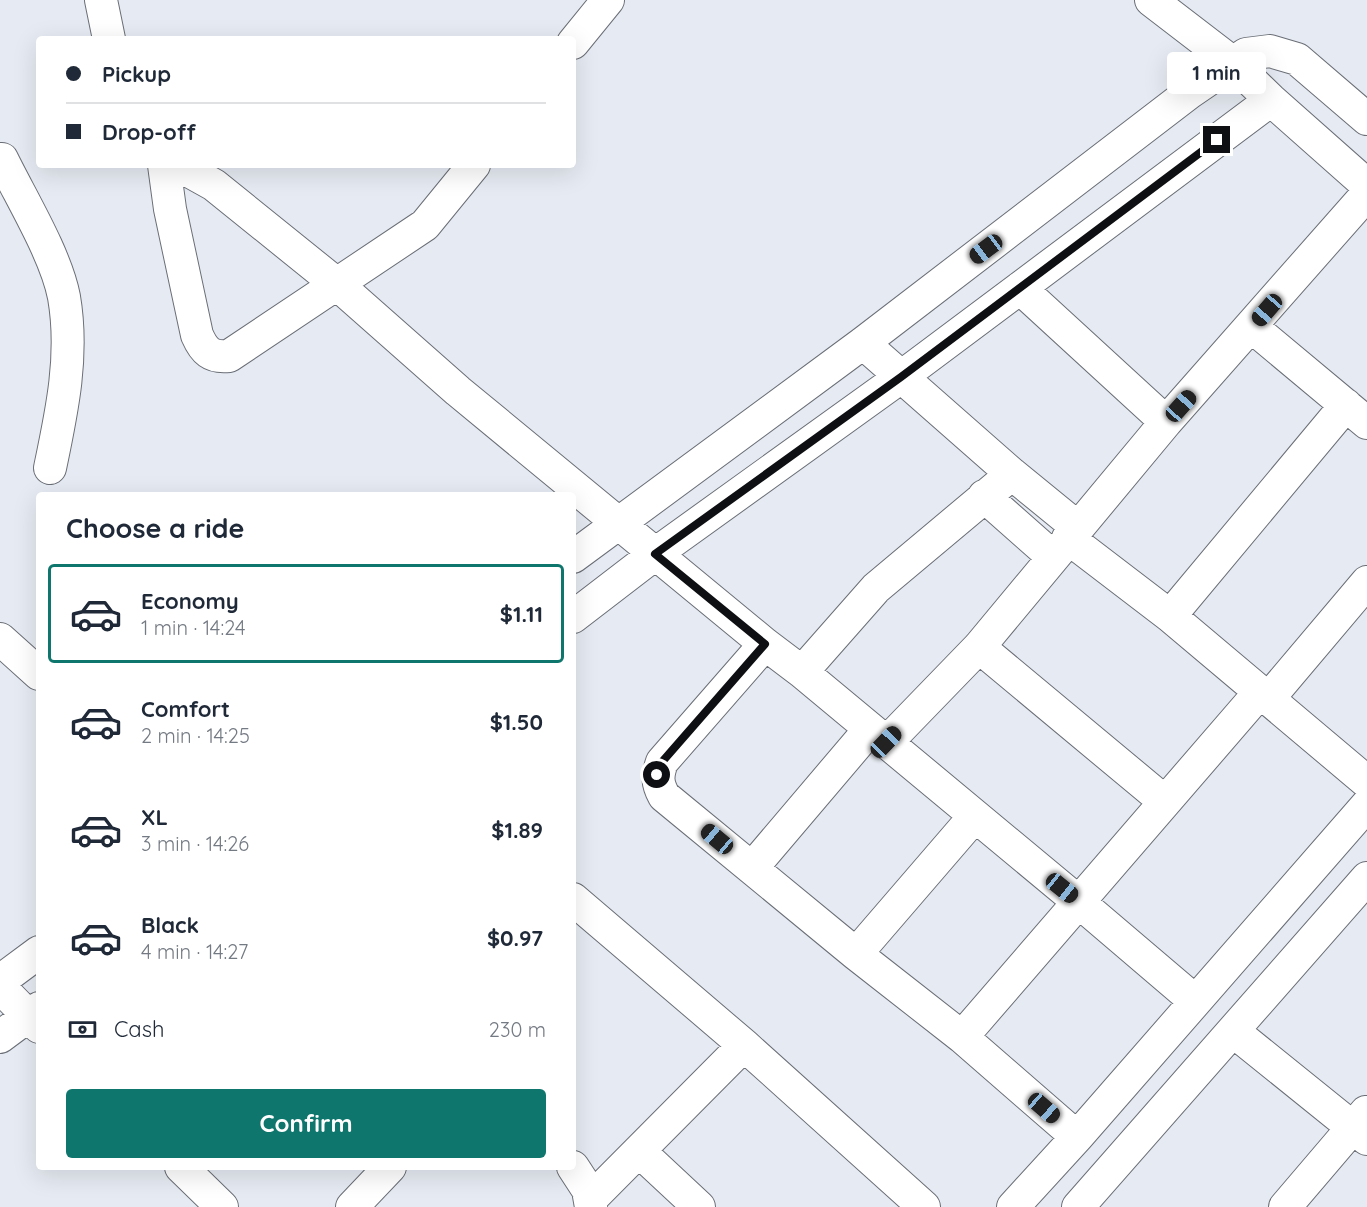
<!DOCTYPE html>
<meta charset="utf-8">
<style>
body{margin:0;font-family:Quicksand,sans-serif;background:#f6f6f7;color:#1f2937;height:100vh;display:flex;flex-direction:column;font-size:22px;white-space:nowrap}
*{box-sizing:border-box;margin:0}
p{font-size:20px;color:#747a83}
.icon{flex:none;width:33px;height:33px;fill:none;stroke:currentColor;stroke-width:2;stroke-linecap:round;stroke-linejoin:round}
.map{position:relative;flex:1;overflow:hidden}
.sheet{position:absolute;left:36px;top:492px;width:540px;height:678px;display:flex;flex-direction:column;background:#fff;border-radius:6px;box-shadow:0 6px 24px #0002}
.sheet>*{flex:none}
.guide{position:absolute;left:36px;top:36px;width:540px;height:132px;border-radius:6px;box-shadow:0 6px 24px #0002;display:grid;align-content:center;height:132px;padding:0 30px;background:#fff}
.end{position:absolute;width:27px;height:27px;margin:-14px;border:8px solid #0d0f12;background:#fff;box-shadow:0 0 0 3px #fff}
.from{border-radius:50%}
.bubble{position:absolute;height:42px;border-radius:6px;background:#fff;box-shadow:0 6px 24px #0002;font-size:20px;font-weight:800;line-height:42px;text-align:center}
.car{position:absolute;width:18px;height:36px;margin:-18px -9px;border-radius:8px;box-shadow:0 0 4px 2px #0007;background:linear-gradient(#222 24%,#8ab4d8 0 40%,#222 0 76%,#8ab4d8 0 86%,#222 0)}
.guide b{display:flex;align-items:center;gap:21px;height:57px;font-size:22px}
.guide b+b{border-top:2px solid #e0e1e3}
.guide i{width:15px;height:15px;background:#1f2937}
ul{padding:0;list-style:none}
li{display:flex;align-items:center;gap:18px;height:99px;margin:0 12px 9px;padding:0 18px;border:3px solid transparent;border-radius:6px}
li div{flex:1}
li b{display:block;font-size:22px}
li em{font-style:normal;font-weight:800}
li.active{border-color:#0f766e}
li>.icon{width:54px;height:54px;stroke-width:1.5}
h2{padding:0 30px;font-size:27px;line-height:72px}
.pay{display:flex;align-items:center;gap:15px;height:66px;padding:0 30px;font-size:22px}
.pay p{margin-inline-start:auto}
.cta{display:flex;gap:12px;margin-top:auto;padding:12px 30px}
.cta a{flex:1;height:69px;border-radius:6px;background:#0f766e;color:#fff;font-size:24px;font-weight:800;line-height:69px;text-align:center}
.map>svg:first-child{display:block}
.lines{fill:none;stroke-linecap:round;stroke-linejoin:round}
.minor-casing{stroke:#6a6e76;stroke-width:34}
.minor{stroke:#fff;stroke-width:32}
.route{stroke:#0d0f12;stroke-width:8}
</style>
<div class="map">
<svg width="1367" height="1207" viewBox="0 0 1367 1207">
<rect width="100%" height="100%" fill="#e6ebf3"/>
<g class="lines">
<defs>
<path id="minor" d="M 101,0 L 109,39
M 1151,0 L 1233,63 L 1271,100 L 1367,185
M 573,43 L 608,0
M 2,159 C 21,198 56,255 64,297 C 74,355 62,411 50,468
M 164,165 L 170,209 L 197,335 C 204,351 211,358 229,356 L 425,225 L 474,165
M 178,165 L 214,185 L 338,285 L 458,391 L 765,644 L 802,672 L 1080,903 L 1195,1001
M 1020,288 L 1166,422
M 1252,327 L 1367,423
M 863,343 L 1012,474 L 1077,527
M 984,496 L 1053,557
M 1068,538 L 1170,616 L 1367,782
M 573,557 L 863,343 L 1189,93 L 1246,54 L 1270,51 L 1297,59 L 1367,119
M 1170,616 L 1346,405
M 573,617 L 655,554 L 901,377 L 1271,100
M 0,639 L 39,674
M 765,644 L 662,762 C 657,776 657,783 664,796 L 856,954 L 962,1037 L 1077,1137
M 979,647 L 1164,801
M 802,672 L 876,588 L 1012,474
M 1269,698 L 1367,582
M 886,743 L 979,647 L 1166,422 L 1367,194
M 752,868 L 870,729
M 573,899 L 744,1045 L 924,1207
M 856,954 L 974,817
M 0,981 L 39,952
M 0,987 L 39,1027
M 1233,1031 L 1367,1139
M 0,1037 L 39,1008
M 962,1037 L 1260,692
M 639,1151 L 699,1207
M 181,1167 L 222,1207
M 573,1167 L 588,1190 L 591,1207
M 590,1200 L 744,1045
M 352,1207 L 390,1167
M 1013,1207 L 1077,1137 L 1367,805
M 1078,1207 L 1367,878
M 1285,1207 L 1366,1112"/>
</defs>
<!-- minor casing -->
<use href="#minor" class="minor-casing"/>
<!-- minor -->
<use href="#minor" class="minor"/>
</g>
<g class="lines">
<!-- route -->
<path class="route" d="M 657,775 L 662,762 L 765,644 L 655,554 L 901,377 L 1217,140"/>
</g>
</svg>
<i class="end from" style="left:657px;top:775px"></i>
<i class="end" style="left:1217px;top:140px"></i>
<div class="bubble" style="left:1167px;top:52px;width:99px">1 min</div>
<i class="car" style="left:986px;top:249px;rotate:233deg"></i>
<i class="car" style="left:1267px;top:310px;rotate:221deg"></i>
<i class="car" style="left:1181px;top:406px;rotate:42deg"></i>
<i class="car" style="left:886px;top:742px;rotate:44deg"></i>
<i class="car" style="left:717px;top:839px;rotate:310deg"></i>
<i class="car" style="left:1062px;top:888px;rotate:129deg"></i>
<i class="car" style="left:1044px;top:1108px;rotate:131deg"></i>
<div class="guide">
<b><i class="from"></i>Pickup</b>
<b><i></i>Drop-off</b>
</div>
<section class="sheet">
<h2>Choose a ride</h2>
<ul>
<li class="active"><svg class="icon" aria-label="car" viewBox="0 0 24 24"><path d="M5 17H2v-5l4-1 3-4h7l3 4 3 1v5h-3M9 17h6M6 11h13"/><circle cx="7" cy="17" r="2"/><circle cx="17" cy="17" r="2"/></svg><div><b>Economy</b><p>1 min · 14:24</p></div><em>$1.11</em></li>
<li><svg class="icon" aria-label="car" viewBox="0 0 24 24"><path d="M5 17H2v-5l4-1 3-4h7l3 4 3 1v5h-3M9 17h6M6 11h13"/><circle cx="7" cy="17" r="2"/><circle cx="17" cy="17" r="2"/></svg><div><b>Comfort</b><p>2 min · 14:25</p></div><em>$1.50</em></li>
<li><svg class="icon" aria-label="car" viewBox="0 0 24 24"><path d="M5 17H2v-5l4-1 3-4h7l3 4 3 1v5h-3M9 17h6M6 11h13"/><circle cx="7" cy="17" r="2"/><circle cx="17" cy="17" r="2"/></svg><div><b>XL</b><p>3 min · 14:26</p></div><em>$1.89</em></li>
<li><svg class="icon" aria-label="car" viewBox="0 0 24 24"><path d="M5 17H2v-5l4-1 3-4h7l3 4 3 1v5h-3M9 17h6M6 11h13"/><circle cx="7" cy="17" r="2"/><circle cx="17" cy="17" r="2"/></svg><div><b>Black</b><p>4 min · 14:27</p></div><em>$0.97</em></li>
</ul>
<div class="pay"><svg class="icon" aria-label="cash" viewBox="0 0 24 24"><path d="M3 7h18v10H3z"/><circle cx="12" cy="12" r="2"/></svg>Cash<p>230 m</p></div>
<div class="cta"><a>Confirm</a></div>
</section>
</div>
